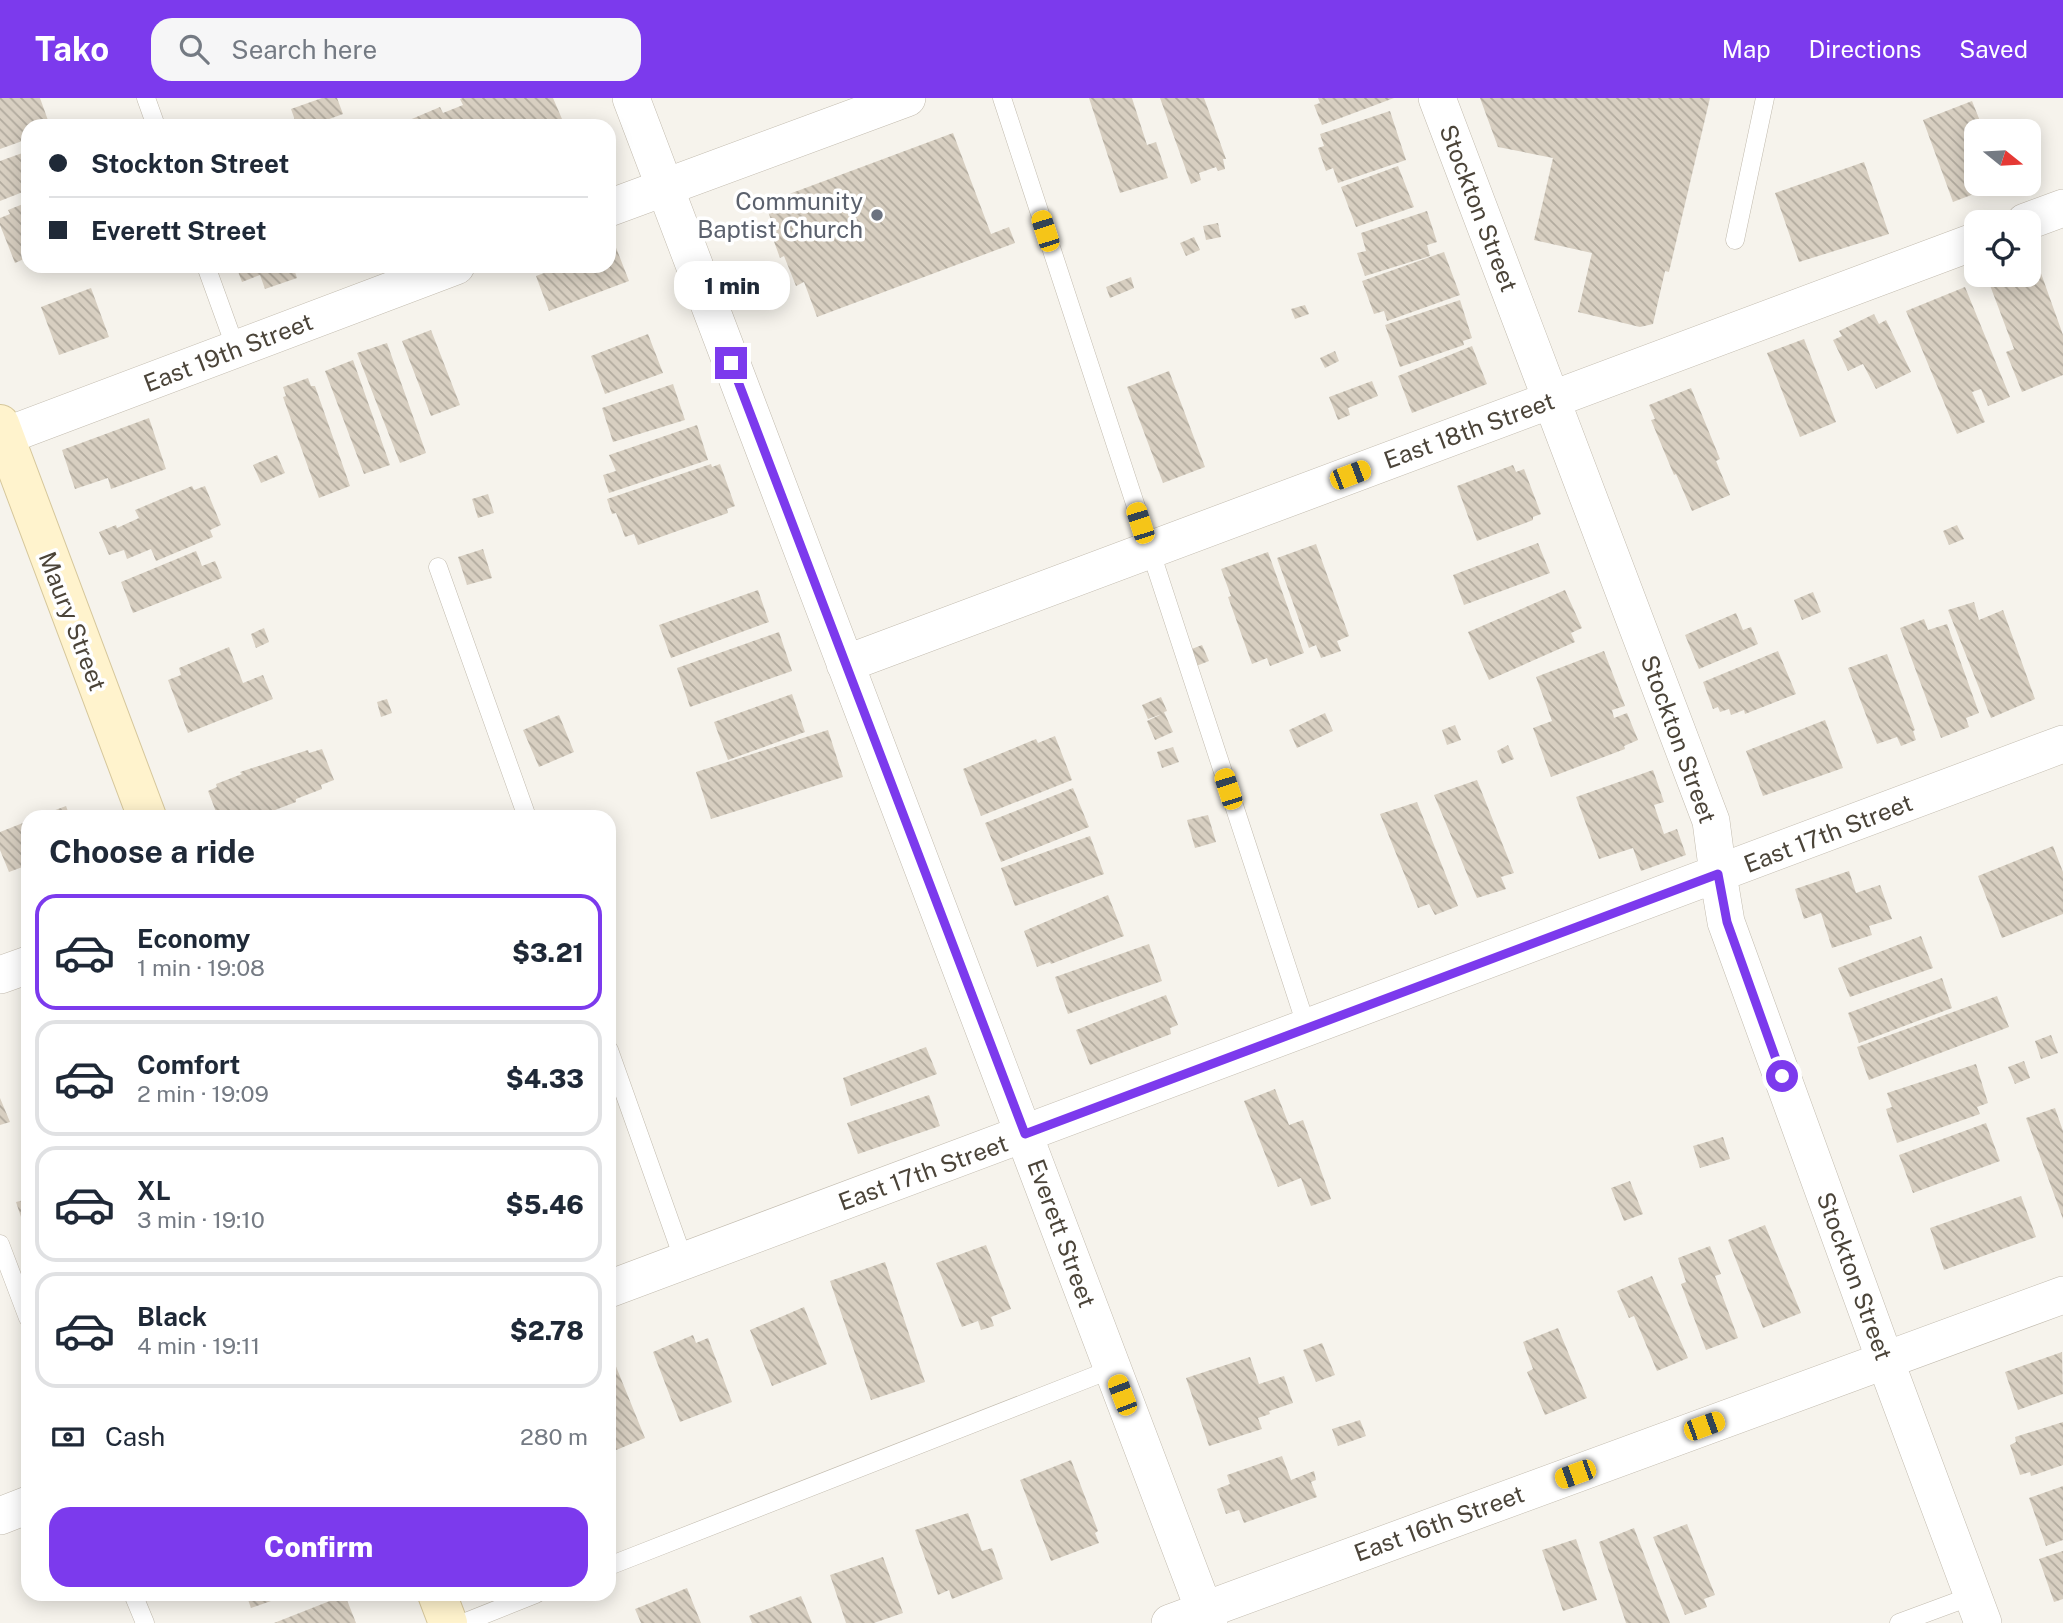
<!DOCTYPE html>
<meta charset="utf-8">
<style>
body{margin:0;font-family:"Public Sans",sans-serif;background:#f6f6f7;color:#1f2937;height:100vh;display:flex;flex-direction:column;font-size:26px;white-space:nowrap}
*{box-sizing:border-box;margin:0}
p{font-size:23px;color:#747a83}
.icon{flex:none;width:38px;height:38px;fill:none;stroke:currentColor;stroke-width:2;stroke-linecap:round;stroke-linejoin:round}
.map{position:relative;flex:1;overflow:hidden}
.sheet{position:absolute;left:21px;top:712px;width:595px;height:791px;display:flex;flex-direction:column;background:#fff;border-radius:21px;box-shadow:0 4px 18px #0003}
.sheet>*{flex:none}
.top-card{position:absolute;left:21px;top:21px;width:595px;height:154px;border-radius:21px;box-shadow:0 4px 18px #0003;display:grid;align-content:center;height:154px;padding:0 28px;background:#fff}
.needle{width:46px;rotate:108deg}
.fabs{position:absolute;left:1964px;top:21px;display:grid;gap:14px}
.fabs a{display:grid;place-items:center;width:77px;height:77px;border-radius:14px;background:#fff;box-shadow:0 4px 18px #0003;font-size:35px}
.end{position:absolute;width:32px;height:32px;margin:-16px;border:9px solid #7c3aed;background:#fff;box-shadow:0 0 0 4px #fff}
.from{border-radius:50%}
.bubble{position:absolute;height:49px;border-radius:21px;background:#fff;box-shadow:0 4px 18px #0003;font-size:23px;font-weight:800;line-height:49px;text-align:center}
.car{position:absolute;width:21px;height:42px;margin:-21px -10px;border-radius:9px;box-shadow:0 0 5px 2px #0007;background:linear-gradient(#f5c518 24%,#345 0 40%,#f5c518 0 76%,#345 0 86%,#f5c518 0)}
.top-card b{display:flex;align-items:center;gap:24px;height:66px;font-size:26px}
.top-card b+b{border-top:2px solid #e0e1e3}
.top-card i{width:18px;height:18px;background:#1f2937}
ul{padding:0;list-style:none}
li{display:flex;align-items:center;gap:21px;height:116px;margin:0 14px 10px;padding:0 14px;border:4px solid #e0e1e3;border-radius:21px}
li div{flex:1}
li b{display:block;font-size:26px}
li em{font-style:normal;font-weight:800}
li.selected{border-color:#7c3aed}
li>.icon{width:63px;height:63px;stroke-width:1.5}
h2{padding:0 28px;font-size:32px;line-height:84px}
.pay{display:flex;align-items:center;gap:18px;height:77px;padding:0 28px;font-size:26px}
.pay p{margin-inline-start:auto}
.cta{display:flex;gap:14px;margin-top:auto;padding:14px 28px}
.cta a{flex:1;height:80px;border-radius:21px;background:#7c3aed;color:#fff;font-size:28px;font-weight:800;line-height:80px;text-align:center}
header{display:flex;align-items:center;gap:42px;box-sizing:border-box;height:98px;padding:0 35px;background:#7c3aed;color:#fff}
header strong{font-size:33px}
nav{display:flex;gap:38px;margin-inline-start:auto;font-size:24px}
.search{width:490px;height:63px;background:#f6f6f7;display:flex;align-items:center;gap:18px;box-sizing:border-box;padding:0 24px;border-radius:21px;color:#747a83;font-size:26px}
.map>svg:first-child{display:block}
.building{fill:url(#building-back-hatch)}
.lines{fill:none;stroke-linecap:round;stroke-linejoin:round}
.lane-casing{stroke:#c2bbae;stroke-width:19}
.street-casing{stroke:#c2bbae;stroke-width:38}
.secondary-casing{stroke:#d6c79b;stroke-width:40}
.lane{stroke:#fff;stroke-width:18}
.street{stroke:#fff;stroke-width:37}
.secondary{stroke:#fff3cd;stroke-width:38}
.route{stroke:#7c3aed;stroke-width:9}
.worship-dot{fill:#6b7280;stroke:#fff;stroke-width:2.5}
.labels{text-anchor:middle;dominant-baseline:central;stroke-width:7;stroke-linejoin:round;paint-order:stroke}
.worship-label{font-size:24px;fill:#5b616d;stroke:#fff;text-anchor:end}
.street-label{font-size:24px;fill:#4b4439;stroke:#fff}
</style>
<header>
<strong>Tako</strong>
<div class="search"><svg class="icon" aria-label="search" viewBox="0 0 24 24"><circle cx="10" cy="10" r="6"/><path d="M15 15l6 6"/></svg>Search here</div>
<nav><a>Map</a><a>Directions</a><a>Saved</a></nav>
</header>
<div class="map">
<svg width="2063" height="1525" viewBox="0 0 2063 1525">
<defs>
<pattern id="building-back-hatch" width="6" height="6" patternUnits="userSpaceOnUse" patternTransform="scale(1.75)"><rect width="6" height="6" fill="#d8cfc1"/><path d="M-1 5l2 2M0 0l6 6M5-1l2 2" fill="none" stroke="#b1aa9e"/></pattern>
</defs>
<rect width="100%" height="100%" fill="#f6f3ec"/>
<!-- building -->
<path class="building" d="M 0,0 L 40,0 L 50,28 L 28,28 L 28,41 L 0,51 Z
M 322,0 L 337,0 L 343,16 L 310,28 L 297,28 L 291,11 Z
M 463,0 L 553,0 L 565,28 L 408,28 L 407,23 L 440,9 L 443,15 L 463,7 L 460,1 Z
M 1089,0 L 1132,0 L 1147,47 L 1156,44 L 1168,80 L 1120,95 Z
M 1160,0 L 1204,0 L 1226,61 L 1223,61 L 1225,71 L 1218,73 L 1216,69 L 1199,75 L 1201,82 L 1191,86 Z
M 1318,0 L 1394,0 L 1322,27 L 1314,7 L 1320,5 Z
M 1480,0 L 1710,0 L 1669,174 L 1665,173 L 1653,226 L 1640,229 L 1578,214 L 1592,155 L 1534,142 L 1553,60 L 1498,49 Z
M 1972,3 L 1984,33 L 1976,33 L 1976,86 L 2000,86 L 1953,104 L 1923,22 Z
M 1390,13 L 1406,62 L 1338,85 L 1333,70 L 1326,73 L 1318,50 L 1324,48 L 1320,36 Z
M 953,35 L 991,136 L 1009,129 L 1015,145 L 817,219 L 804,184 L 796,188 L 784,158 L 780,160 L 772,138 L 776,136 L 765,105 Z
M 28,53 L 28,92 L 0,103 L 0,63 Z
M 1864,64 L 1889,136 L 1799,164 L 1775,95 Z
M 1398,68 L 1414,109 L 1356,129 L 1341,89 Z
M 28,104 L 28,170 L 24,161 L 15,165 L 0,127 L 0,120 L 10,116 L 8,112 Z
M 1427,113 L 1437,144 L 1427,147 L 1430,158 L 1365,178 L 1357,155 L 1366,153 L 1361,135 Z
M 1218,125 L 1221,139 L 1206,142 L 1203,128 Z
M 1194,139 L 1200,152 L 1186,158 L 1180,145 Z
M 615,147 L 629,183 L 549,213 L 536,178 L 563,168 L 609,168 L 609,150 Z
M 1444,154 L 1460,197 L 1387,223 L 1384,213 L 1374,216 L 1362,183 Z
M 2037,164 L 2063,237 L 2063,277 L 2022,294 L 2006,254 L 2014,251 L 1988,182 L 2003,177 L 2028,177 L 2028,168 Z
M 236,168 L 293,168 L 297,180 L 265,191 L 260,177 L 242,184 Z
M 1131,179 L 1134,190 L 1110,200 L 1106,189 Z
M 1965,189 L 2010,299 L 1988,308 L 1981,291 L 1972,294 L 1985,324 L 1957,336 L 1906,213 Z
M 91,190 L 109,239 L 59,257 L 41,209 Z
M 1460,202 L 1472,240 L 1463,243 L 1464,247 L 1400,269 L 1385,227 Z
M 1305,207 L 1309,216 L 1295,221 L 1291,211 Z
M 1874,216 L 1879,226 L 1886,222 L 1911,274 L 1876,291 L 1863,266 L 1848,273 L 1833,242 L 1842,238 L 1839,233 Z
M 431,232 L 460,307 L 431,318 L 402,243 Z
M 648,236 L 663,275 L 605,296 L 591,258 Z
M 1804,241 L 1836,324 L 1800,339 L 1767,255 Z
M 387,245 L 426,355 L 400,365 L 357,255 Z
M 1472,248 L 1487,286 L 1412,315 L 1398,278 Z
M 1335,253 L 1339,263 L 1325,270 L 1320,260 Z
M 353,262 L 390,367 L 364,376 L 325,273 Z
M 1169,273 L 1205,369 L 1163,385 L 1127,289 Z
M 308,280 L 311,288 L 315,288 L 350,388 L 319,400 L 283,299 L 286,298 L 283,289 Z
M 1372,283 L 1378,298 L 1348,310 L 1350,317 L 1338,322 L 1329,299 Z
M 673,286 L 685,322 L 613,344 L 602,310 Z
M 1691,290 L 1720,361 L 1716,363 L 1730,397 L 1692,413 L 1676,376 L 1674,377 L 1651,322 L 1655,321 L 1649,307 Z
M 149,320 L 166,371 L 111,391 L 108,380 L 75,391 L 62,352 Z
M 697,327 L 708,362 L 609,395 L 603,377 L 616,373 L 609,357 Z
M 277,357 L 285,375 L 261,385 L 253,367 Z
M 711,366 L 712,369 L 720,366 L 735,408 L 727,411 L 728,415 L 638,447 L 634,436 L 625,439 L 616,415 L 612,416 L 607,401 Z
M 1513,367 L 1516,374 L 1524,371 L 1541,416 L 1533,419 L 1533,422 L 1477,443 L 1457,388 Z
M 192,388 L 194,392 L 205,388 L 221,427 L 210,432 L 213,439 L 156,463 L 151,451 L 127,461 L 124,452 L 109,457 L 99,434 L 116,427 L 117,430 L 139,420 L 135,412 Z
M 488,396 L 494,415 L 478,420 L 472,401 Z
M 1957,427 L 1964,441 L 1949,447 L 1943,433 Z
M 1538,445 L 1550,475 L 1464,507 L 1453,477 Z
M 1316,446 L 1349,538 L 1337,543 L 1341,553 L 1321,560 L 1316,547 L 1309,550 L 1277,460 Z
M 483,451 L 492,480 L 467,487 L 458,459 Z
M 196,453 L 202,468 L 215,463 L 222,480 L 133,515 L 121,484 Z
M 1268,454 L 1304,555 L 1270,568 L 1267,560 L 1252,566 L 1228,499 L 1231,498 L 1221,471 Z
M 758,492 L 769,524 L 671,560 L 659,527 Z
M 1565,492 L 1582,530 L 1571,535 L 1575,544 L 1489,582 L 1468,534 Z
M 1813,494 L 1821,514 L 1802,522 L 1794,502 Z
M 1974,504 L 1979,522 L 2003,512 L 2035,601 L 1991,620 L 1948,512 Z
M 1736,515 L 1743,532 L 1751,529 L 1758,546 L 1699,571 L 1685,537 Z
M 1924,521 L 1928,532 L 1947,526 L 1979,615 L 1966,620 L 1969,629 L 1941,640 L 1900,530 Z
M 264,530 L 269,544 L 256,550 L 251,536 Z
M 779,534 L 792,573 L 690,609 L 677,570 Z
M 1202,547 L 1209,563 L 1191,570 L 1184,554 Z
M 229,549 L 243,585 L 263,577 L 273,601 L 188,635 L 168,582 L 181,577 L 179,570 Z
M 1604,553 L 1625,608 L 1612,612 L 1614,620 L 1627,615 L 1638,642 L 1624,648 L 1625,651 L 1551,679 L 1533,630 L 1552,623 L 1536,579 Z
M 1778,553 L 1796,596 L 1745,616 L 1744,612 L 1731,617 L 1729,611 L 1720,614 L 1718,609 L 1713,611 L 1703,584 Z
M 1887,556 L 1915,632 L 1913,633 L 1916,642 L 1901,648 L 1897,639 L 1877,646 L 1848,570 Z
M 792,596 L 805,634 L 728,662 L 714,624 Z
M 1161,599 L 1167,613 L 1164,614 L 1173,634 L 1155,642 L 1147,623 L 1162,616 L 1148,621 L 1142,607 Z
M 387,601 L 392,615 L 381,619 L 377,604 Z
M 1325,615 L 1333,633 L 1297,650 L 1289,632 Z
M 559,617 L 574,654 L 539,669 L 523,632 Z
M 1825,622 L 1843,670 L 1763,698 L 1746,653 Z
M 1455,627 L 1461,642 L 1447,647 L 1442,632 Z
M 828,632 L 843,679 L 711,721 L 696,674 Z
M 1055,638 L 1072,682 L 981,718 L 963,671 L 1036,641 L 1038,645 Z
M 1508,647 L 1514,661 L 1502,666 L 1497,653 Z
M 1173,649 L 1179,664 L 1162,670 L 1157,654 Z
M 322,651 L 334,682 L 321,687 L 322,691 L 296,701 L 296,704 L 257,719 L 256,717 L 249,719 L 218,719 L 208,693 L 217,689 L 216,686 L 242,676 L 240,674 L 308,652 L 309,655 Z
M 1653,672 L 1664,704 L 1654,707 L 1664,736 L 1677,731 L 1686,757 L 1641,773 L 1633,750 L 1599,761 L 1576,699 Z
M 1477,682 L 1514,775 L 1501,779 L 1506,791 L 1477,800 L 1434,697 Z
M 1073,690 L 1089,729 L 1001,764 L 985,725 Z
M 1417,704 L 1458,808 L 1435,817 L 1429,806 L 1418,810 L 1380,716 Z
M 66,708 L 70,719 L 37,719 Z
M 1208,717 L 1216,744 L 1195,750 L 1187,722 Z
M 28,723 L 28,767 L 9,774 L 0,752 L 0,734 Z
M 1090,738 L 1104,776 L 1015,808 L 1001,770 Z
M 2053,748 L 2063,774 L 2063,816 L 2002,840 L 1978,778 Z
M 1849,773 L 1856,795 L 1880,787 L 1892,821 L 1869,828 L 1872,837 L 1832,850 L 1821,815 L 1804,821 L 1795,791 Z
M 1108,797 L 1124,838 L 1051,866 L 1050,864 L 1037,869 L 1024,833 Z
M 1921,838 L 1933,870 L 1850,899 L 1838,870 Z
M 1149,846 L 1162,883 L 1068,916 L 1055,879 Z
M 1942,880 L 1952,910 L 1859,945 L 1848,915 Z
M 1166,897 L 1178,927 L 1170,930 L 1171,936 L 1090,967 L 1076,932 Z
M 1997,898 L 2009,929 L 1869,982 L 1857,949 Z
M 2051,937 L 2058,955 L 2041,961 L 2035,943 Z
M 926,949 L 937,976 L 851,1008 L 843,980 Z
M 2024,963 L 2030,980 L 2015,986 L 2008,969 Z
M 1976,966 L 1988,1005 L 1977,1009 L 1980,1016 L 1897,1045 L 1886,1011 L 1892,1009 L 1887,995 Z
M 1275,991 L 1289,1027 L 1303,1022 L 1331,1101 L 1311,1108 L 1301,1080 L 1278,1089 L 1244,1003 Z
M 929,997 L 940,1028 L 858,1056 L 847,1025 Z
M 0,1000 L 10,1024 L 0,1027 Z
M 2055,1010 L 2063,1033 L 2063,1121 L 2026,1020 Z
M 1986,1025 L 2000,1063 L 1913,1095 L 1899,1057 Z
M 1723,1039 L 1730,1061 L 1700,1070 L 1693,1048 Z
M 1630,1083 L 1643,1116 L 1624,1123 L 1611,1090 Z
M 2021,1098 L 2036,1139 L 1944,1172 L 1930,1130 Z
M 28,1101 L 28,1124 L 23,1125 L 16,1104 Z
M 1765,1127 L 1801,1215 L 1763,1230 L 1728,1142 Z
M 986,1147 L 1011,1211 L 991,1219 L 994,1228 L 981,1232 L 978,1223 L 962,1229 L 936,1165 Z
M 1710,1148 L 1721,1176 L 1715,1178 L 1738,1240 L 1706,1252 L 1681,1186 L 1686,1184 L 1678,1160 Z
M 885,1164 L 925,1284 L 871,1302 L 830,1183 Z
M 1652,1178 L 1688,1260 L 1657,1273 L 1634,1218 L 1629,1220 L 1617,1193 Z
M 804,1209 L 827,1266 L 772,1288 L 750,1232 Z
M 1558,1230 L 1587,1300 L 1545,1317 L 1527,1274 L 1533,1271 L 1523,1244 Z
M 693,1237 L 696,1245 L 708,1240 L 732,1304 L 680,1324 L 653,1254 Z
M 1322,1245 L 1335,1277 L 1316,1284 L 1303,1252 Z
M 2062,1254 L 2063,1296 L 2018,1312 L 2005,1274 Z
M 1250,1259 L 1259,1286 L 1284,1278 L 1293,1305 L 1269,1313 L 1270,1316 L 1258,1320 L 1262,1331 L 1209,1348 L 1186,1280 Z
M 615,1266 L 645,1340 L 609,1355 L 609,1268 Z
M 1360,1322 L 1366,1338 L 1338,1348 L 1332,1331 Z
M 2063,1324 L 2063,1367 L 2031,1378 L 2030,1374 L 2020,1377 L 2010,1347 L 2016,1344 L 2015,1339 Z
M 1282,1358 L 1291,1382 L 1314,1373 L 1316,1382 L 1311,1384 L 1317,1399 L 1244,1425 L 1239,1412 L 1226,1416 L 1217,1391 L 1230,1386 L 1227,1377 Z
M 1071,1362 L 1098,1433 L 1095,1435 L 1099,1445 L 1051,1463 L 1020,1382 Z
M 2063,1388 L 2063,1442 L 2046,1448 L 2029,1400 Z
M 968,1415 L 982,1453 L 992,1450 L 1003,1481 L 952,1501 L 949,1492 L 938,1497 L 915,1432 Z
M 1687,1426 L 1715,1497 L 1704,1501 L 1707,1509 L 1685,1517 L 1653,1439 Z
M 1634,1430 L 1670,1525 L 1626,1525 L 1599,1444 Z
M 1576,1441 L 1597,1502 L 1563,1513 L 1542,1452 Z
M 2063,1453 L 2063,1501 L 2054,1504 L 2039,1461 Z
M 883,1459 L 903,1515 L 874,1525 L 846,1525 L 830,1477 Z
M 687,1490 L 701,1525 L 641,1525 L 635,1511 Z
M 246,1496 L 288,1496 L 288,1497 L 251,1510 Z
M 345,1497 L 356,1525 L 274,1525 Z
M 801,1498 L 812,1525 L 752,1525 L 749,1518 Z"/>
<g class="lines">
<defs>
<path id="lane" d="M 146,0 L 156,28
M 1002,0 L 1307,930
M 1735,142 L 1765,0
M 206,168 L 236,251
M 438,469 L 527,719
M 609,952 L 684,1163
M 0,1146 L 28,1220
M 609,1468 L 1112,1271
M 133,1496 L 145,1525
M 463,1525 L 536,1496
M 1899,1525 L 1972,1498"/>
<path id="street" d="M 631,0 L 1209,1525
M 1437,0 L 1711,723 L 1718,776 L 1726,824 L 1885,1262 L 1983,1525
M 609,110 L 907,0
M 2025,124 L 2063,110
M 0,340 L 456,168
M 845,566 L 1976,143
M 0,877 L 28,867
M 609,1191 L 2063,646
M 0,1418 L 28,1407
M 1170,1525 L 2063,1197"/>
<path id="secondary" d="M 0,326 L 147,719
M 437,1496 L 448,1525"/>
</defs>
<!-- lane casing -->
<use href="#lane" class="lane-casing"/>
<!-- street casing -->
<use href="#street" class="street-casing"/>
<!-- secondary casing -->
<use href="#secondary" class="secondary-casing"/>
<!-- lane -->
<use href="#lane" class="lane"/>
<!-- street -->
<use href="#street" class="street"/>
<!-- secondary -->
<use href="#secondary" class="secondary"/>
</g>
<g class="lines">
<!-- route -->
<path class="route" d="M 731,265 L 1025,1036 L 1718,776 L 1727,824 L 1782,978"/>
</g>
<!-- markers -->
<circle class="worship-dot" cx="877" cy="117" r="7"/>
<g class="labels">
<!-- worship labels -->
<g class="worship-label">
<text x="863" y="103">Community<tspan x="863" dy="28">Baptist Church</tspan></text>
</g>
<!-- street labels -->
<g class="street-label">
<text transform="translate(1479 110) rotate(69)">Stockton Street</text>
<text transform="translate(228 254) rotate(-21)">East 19th Street</text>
<text transform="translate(1469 332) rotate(-20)">East 18th Street</text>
<text transform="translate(73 523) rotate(69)">Maury Street</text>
<text transform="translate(1679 641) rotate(70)">Stockton Street</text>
<text transform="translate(1828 735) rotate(-21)">East 17th Street</text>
<text transform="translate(923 1074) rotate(-20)">East 17th Street</text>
<text transform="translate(1062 1135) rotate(70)">Everett Street</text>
<text transform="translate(1855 1178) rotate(70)">Stockton Street</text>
<text transform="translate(1439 1425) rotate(-20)">East 16th Street</text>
</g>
</g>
</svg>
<div class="fabs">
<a><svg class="needle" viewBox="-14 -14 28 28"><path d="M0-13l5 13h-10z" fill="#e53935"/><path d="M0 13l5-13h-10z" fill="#747a83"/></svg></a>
<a><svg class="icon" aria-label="locate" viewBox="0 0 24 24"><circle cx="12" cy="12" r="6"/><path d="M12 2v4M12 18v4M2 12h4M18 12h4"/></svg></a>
</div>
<i class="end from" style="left:1782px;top:978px"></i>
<i class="end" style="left:731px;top:265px"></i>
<div class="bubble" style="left:674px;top:163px;width:116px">1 min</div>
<i class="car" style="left:1045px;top:133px;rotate:342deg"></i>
<i class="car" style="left:1350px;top:377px;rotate:69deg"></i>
<i class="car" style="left:1140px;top:425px;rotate:342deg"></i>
<i class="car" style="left:1228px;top:691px;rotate:342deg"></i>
<i class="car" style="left:1122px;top:1297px;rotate:339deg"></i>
<i class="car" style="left:1704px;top:1328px;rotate:70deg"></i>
<i class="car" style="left:1575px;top:1376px;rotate:250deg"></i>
<div class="top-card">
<b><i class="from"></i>Stockton Street</b>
<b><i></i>Everett Street</b>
</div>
<section class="sheet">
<h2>Choose a ride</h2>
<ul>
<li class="selected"><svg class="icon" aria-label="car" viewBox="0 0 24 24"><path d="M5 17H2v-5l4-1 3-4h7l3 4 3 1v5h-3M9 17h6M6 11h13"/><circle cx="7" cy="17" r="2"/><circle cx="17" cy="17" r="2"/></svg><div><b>Economy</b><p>1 min · 19:08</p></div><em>$3.21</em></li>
<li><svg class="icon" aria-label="car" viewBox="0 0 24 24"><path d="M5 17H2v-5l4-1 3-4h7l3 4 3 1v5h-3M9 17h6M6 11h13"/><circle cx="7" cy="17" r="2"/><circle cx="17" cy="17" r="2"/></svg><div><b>Comfort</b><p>2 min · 19:09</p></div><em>$4.33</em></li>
<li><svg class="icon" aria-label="car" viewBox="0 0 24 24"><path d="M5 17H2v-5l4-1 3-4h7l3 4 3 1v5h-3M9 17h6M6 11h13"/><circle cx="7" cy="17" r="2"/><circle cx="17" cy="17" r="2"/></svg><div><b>XL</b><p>3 min · 19:10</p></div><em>$5.46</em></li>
<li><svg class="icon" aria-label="car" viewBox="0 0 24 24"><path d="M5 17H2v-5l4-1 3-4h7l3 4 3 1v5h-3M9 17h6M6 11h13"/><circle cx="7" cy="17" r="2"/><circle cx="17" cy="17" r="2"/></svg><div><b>Black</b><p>4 min · 19:11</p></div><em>$2.78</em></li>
</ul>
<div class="pay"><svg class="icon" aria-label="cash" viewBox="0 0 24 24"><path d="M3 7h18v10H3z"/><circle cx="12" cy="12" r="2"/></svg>Cash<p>280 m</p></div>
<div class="cta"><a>Confirm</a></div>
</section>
</div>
